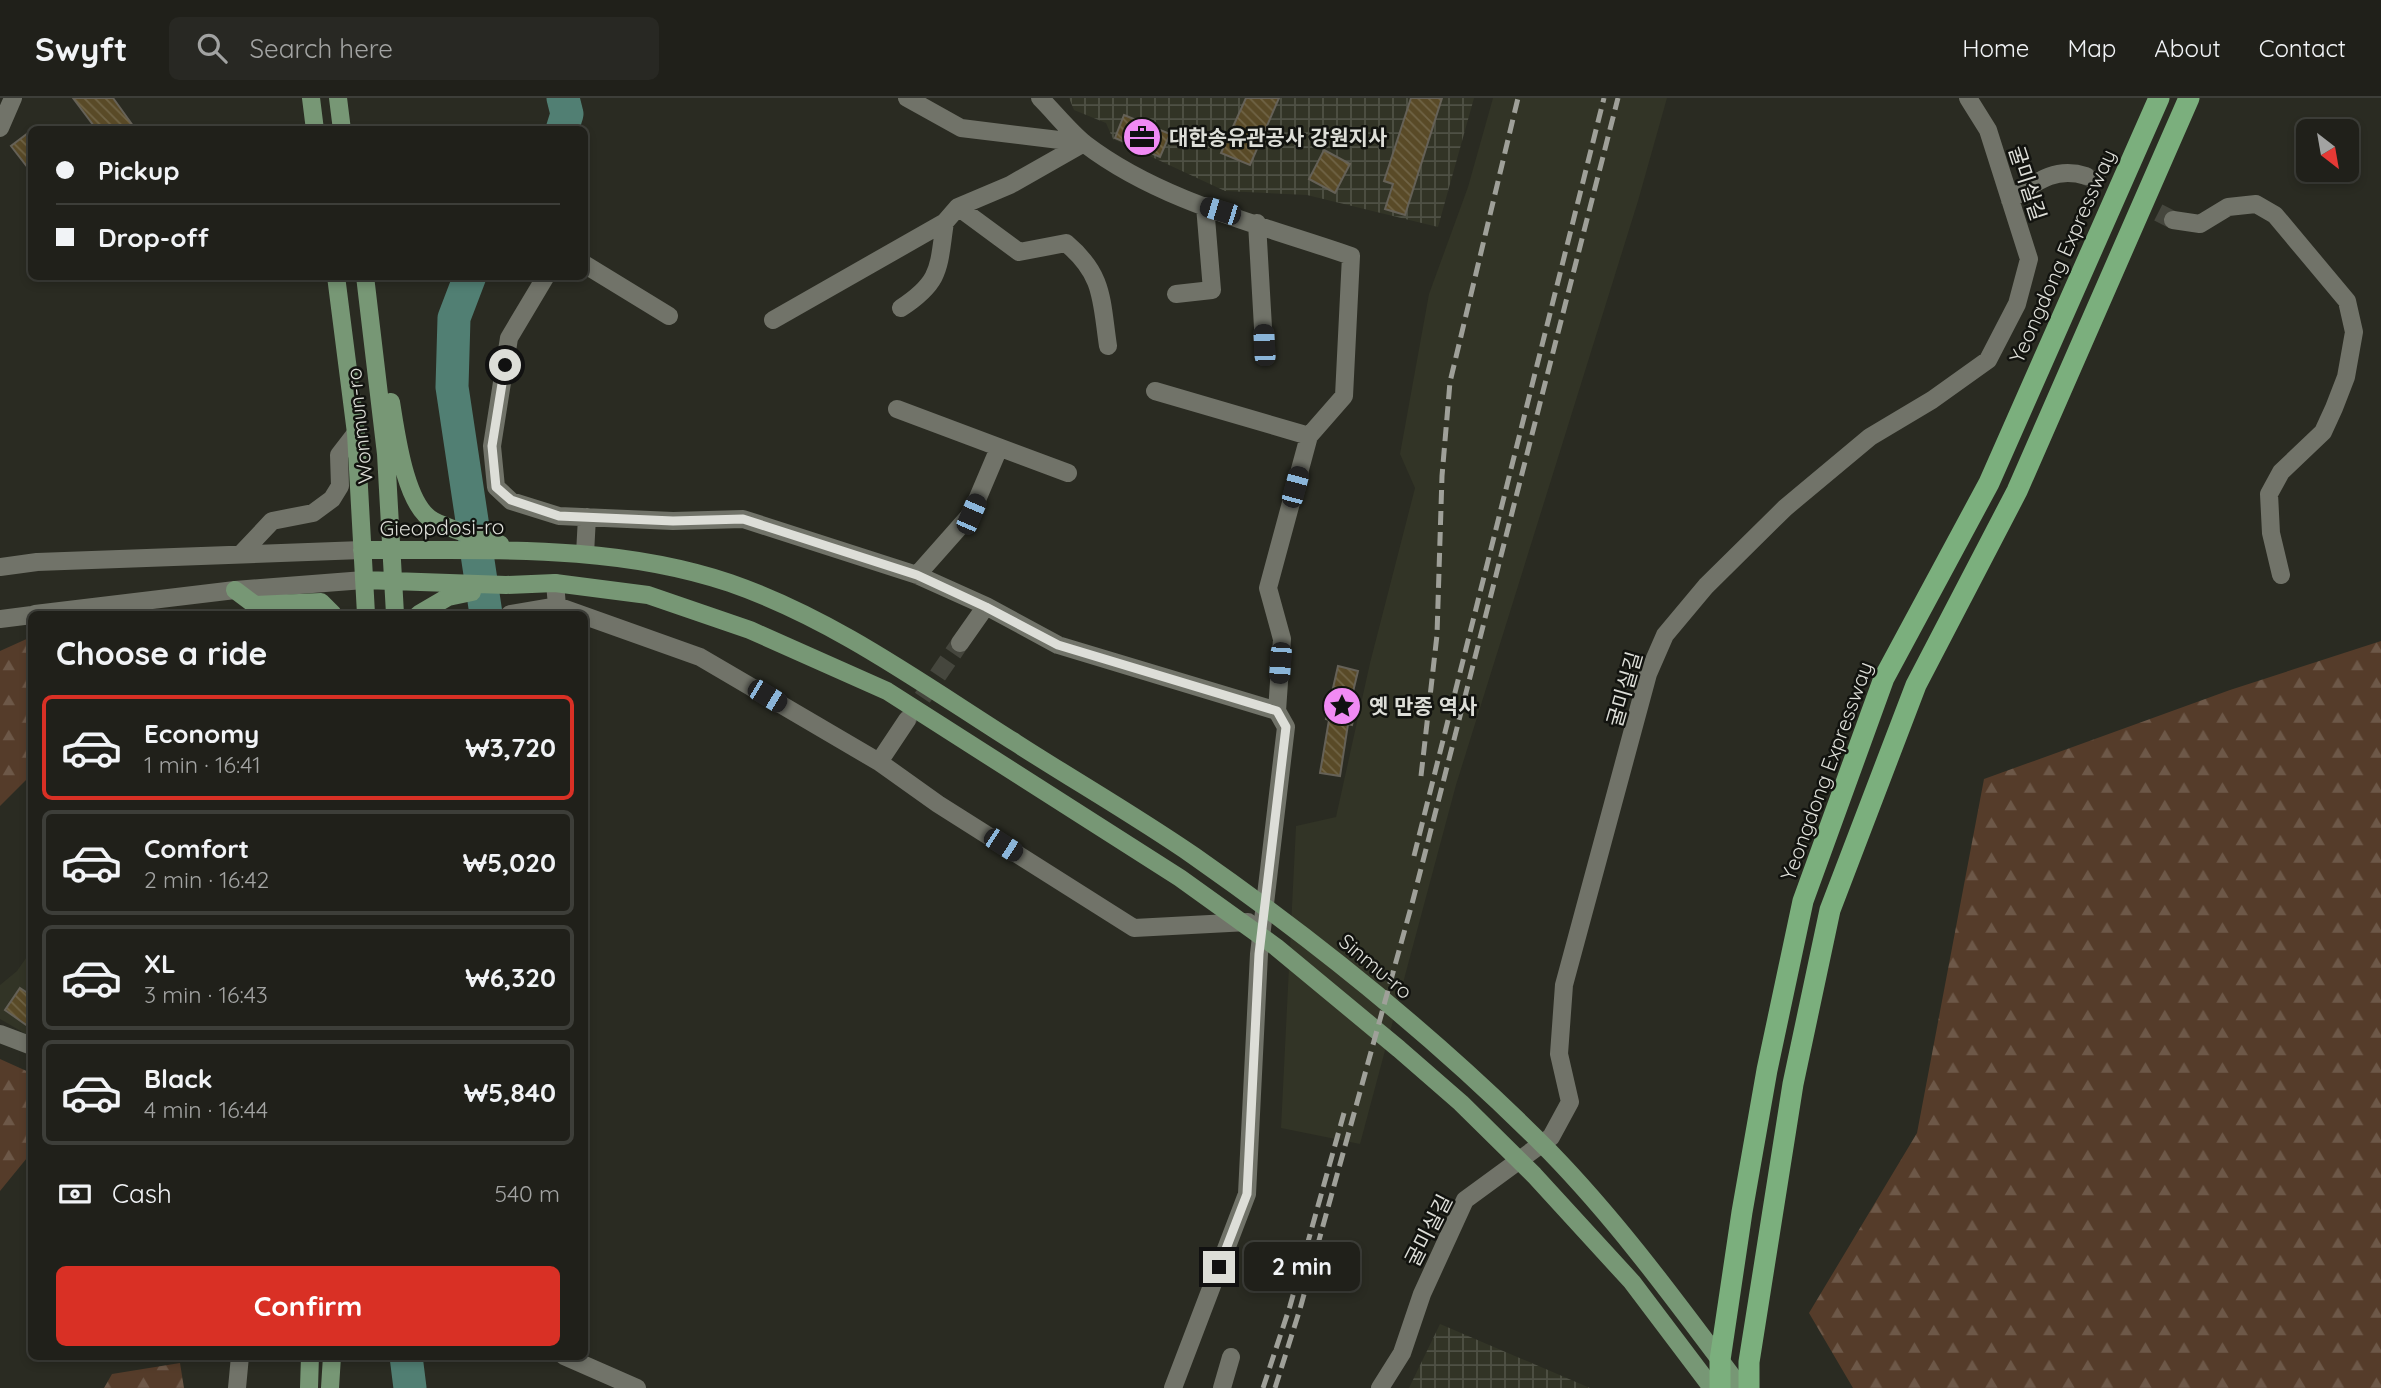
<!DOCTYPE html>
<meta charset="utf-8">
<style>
body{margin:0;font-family:Quicksand,"Noto Sans KR",sans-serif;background:#282823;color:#f1f3f6;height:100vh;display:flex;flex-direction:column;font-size:26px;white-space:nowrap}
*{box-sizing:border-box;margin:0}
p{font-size:23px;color:#a2a3a2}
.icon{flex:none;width:38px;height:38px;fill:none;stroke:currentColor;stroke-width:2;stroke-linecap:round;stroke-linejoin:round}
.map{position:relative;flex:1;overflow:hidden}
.drawer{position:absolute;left:28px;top:513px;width:560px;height:749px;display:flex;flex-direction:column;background:#20201a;border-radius:10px;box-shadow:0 4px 10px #0003,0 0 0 2px #3d3e39}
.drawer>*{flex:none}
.top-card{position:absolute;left:28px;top:28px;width:560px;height:154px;border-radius:10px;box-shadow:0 4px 10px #0003,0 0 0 2px #3d3e39;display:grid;align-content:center;height:154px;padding:0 28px;background:#20201a}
.needle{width:46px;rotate:149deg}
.controls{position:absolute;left:2296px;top:21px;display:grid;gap:14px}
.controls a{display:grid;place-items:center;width:63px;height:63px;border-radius:10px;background:#20201a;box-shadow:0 4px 10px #0003,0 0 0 2px #3d3e39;font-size:35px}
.end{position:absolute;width:32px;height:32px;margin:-16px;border:9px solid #ddded8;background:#111;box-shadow:0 0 0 4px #111}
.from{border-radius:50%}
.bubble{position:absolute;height:49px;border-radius:10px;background:#20201a;box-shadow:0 4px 10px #0003,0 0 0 2px #3d3e39;font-size:23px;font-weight:700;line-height:49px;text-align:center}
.car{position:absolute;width:21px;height:42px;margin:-21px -10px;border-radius:9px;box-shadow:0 0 5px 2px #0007;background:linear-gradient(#222 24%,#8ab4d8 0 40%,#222 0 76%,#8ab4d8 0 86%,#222 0)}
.top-card b{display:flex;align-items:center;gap:24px;height:66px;font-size:26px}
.top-card b+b{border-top:2px solid #3d3e39}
.top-card i{width:18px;height:18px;background:#f1f3f6}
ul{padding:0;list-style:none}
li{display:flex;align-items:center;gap:21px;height:105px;margin:0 14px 10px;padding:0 14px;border:4px solid #3d3e39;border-radius:10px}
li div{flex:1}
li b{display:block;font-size:26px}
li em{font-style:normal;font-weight:700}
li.active{border-color:#d93025}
li>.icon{width:63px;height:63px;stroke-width:1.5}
h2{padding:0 28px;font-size:32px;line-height:84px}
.pay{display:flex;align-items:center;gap:18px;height:77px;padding:0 28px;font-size:26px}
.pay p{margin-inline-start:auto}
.action{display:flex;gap:14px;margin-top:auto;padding:14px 28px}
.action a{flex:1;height:80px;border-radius:10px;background:#d93025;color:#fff;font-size:28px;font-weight:700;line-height:80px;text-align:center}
header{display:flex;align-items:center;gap:42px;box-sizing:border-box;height:98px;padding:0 35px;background:#20201a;border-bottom:2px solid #3d3e39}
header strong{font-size:33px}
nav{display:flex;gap:38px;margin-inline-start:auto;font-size:24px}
.search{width:490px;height:63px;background:#282823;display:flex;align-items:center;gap:18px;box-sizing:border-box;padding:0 24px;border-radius:10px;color:#a2a3a2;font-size:26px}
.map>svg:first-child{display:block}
.built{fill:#323426}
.industrial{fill:url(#industrial-grid)}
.forest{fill:url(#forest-firs)}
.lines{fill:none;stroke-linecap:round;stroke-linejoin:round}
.river{stroke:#517f73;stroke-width:33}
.building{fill:url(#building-back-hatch);stroke:#656157;stroke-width:2}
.minor-tunnel{stroke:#45463d;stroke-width:18;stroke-dasharray:18 9;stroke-linecap:butt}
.minor{stroke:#717369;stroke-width:18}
.major{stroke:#779775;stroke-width:18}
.highway{stroke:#7baf7d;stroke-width:21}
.rail{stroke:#9fa099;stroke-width:5;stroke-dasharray:14 7;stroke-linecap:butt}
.route{stroke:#ddded8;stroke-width:9}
.labels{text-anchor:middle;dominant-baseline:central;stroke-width:5;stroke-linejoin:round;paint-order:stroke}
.poi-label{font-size:21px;font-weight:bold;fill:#ddded8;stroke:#12130f;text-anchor:start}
.street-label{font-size:21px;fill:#ddded8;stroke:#12130f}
</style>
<header>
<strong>Swyft</strong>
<div class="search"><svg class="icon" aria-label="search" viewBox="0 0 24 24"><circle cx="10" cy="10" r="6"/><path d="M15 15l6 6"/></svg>Search here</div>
<nav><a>Home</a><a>Map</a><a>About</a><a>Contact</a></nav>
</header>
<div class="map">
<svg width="2381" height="1290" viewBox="0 0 2381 1290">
<defs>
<pattern id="industrial-grid" width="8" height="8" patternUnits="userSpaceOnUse" patternTransform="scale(1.75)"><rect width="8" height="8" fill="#323426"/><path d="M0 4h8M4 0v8" fill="none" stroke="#4f5145"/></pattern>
<pattern id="forest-firs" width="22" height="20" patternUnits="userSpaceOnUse" patternTransform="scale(1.75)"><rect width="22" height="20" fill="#553c2a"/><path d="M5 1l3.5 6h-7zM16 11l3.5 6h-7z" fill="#6d5848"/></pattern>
<pattern id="building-back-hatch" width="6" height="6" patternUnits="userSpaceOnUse" patternTransform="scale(1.75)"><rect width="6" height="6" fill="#594a27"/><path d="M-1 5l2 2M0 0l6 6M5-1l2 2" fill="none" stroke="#706446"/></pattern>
</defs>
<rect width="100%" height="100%" fill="#2a2b22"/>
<!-- built -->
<path class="built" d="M 1493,0 L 1667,0 L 1638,103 L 1456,687 L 1360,1046 L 1281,1030 L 1296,728 L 1336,719 L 1370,565 L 1415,390 L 1400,356 L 1429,196 L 1468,89 Z
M 31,853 L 31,939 L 0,921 L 0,887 L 17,873 Z"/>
<!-- industrial -->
<path class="industrial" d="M 1069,0 L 1474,0 L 1438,129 L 1307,97 L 1225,93 L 1113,41 L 1106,25 L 1074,12 Z
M 1440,1226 L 1590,1290 L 1409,1290 Z"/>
<!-- forest -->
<path class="forest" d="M 31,539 L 31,677 L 0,708 L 0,553 Z
M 2381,543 L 2381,1290 L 1853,1290 L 1809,1215 L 1917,1035 L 1984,681 L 2230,592 Z
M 0,961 L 31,975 L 31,1055 L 0,1093 Z
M 180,1265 L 184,1290 L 104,1290 L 112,1276 Z"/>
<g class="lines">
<!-- river -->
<path class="river" d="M 562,32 L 567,16 L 563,0
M 470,178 L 454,220 L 452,289 L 486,516
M 406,1258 L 410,1290"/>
</g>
<!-- building -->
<path class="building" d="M 73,0 L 113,0 L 136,32 L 97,32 Z
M 1246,0 L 1279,0 L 1250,67 L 1221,55 Z
M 1411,0 L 1442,0 L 1405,117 L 1385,111 L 1393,86 L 1384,83 Z
M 1124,17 L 1170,36 L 1160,59 L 1115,40 Z
M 32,32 L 32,75 L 11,48 Z
M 1324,52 L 1350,66 L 1335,95 L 1309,81 Z
M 1338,568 L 1358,573 L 1352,598 L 1358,600 L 1352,627 L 1348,626 L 1340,678 L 1320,675 L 1329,622 L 1326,621 Z
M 20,890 L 32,898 L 32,931 L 5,912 Z"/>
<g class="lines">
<!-- minor-tunnel -->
<path class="minor-tunnel" d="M 2086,78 L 2173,122
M 907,622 L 960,545"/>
<!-- minor -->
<path class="minor" d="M 907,0 L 961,30 L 1084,45
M 1040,0 C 1055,15 1069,33 1085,46 C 1161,104 1262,127 1351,158 L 1344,298 L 1309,338 L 1155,293
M 0,30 L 13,0
M 2010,102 C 2035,85 2054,68 2086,78
M 958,109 L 1019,154 L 1066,145 C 1104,177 1101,201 1108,248
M 2173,122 L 2200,126 L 2228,109 L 2256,106 L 2275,117 L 2347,203 L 2354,234 L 2346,279 L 2334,310 L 2323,334 L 2281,374 L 2269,396 L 2271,435 L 2281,477
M 1257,125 L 1264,247
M 584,166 L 669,218
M 546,178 L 509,240 L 492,348 L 496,389 L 511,403 L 559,418 L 673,423 L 743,421 L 917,477 L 986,508 L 1058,547 L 1277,613
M 1176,196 L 1212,192 L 1205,108
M 901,210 C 942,183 938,170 945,124
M 773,222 L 945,124 L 958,109 L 1010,87 L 1084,45
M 897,311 L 1068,375
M 241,456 L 272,423 L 313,415 L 332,401 L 340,388 L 339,357 L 356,335
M 585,456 L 587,419
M 0,469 L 37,464 L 362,452
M 917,477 L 971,416 L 999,350
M 555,485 L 557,508 L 700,559 L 879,664 L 938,706 L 1134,830 L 1248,824
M 35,516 L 235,492 L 364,482
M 510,516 L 557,508
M 0,521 L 32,517
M 960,545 L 986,508
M 879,664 L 907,622
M 0,936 L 32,948
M 564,1258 L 637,1290
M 237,1290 L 240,1258
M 1173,1290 L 1247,1096 L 1259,856 L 1286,629 L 1277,613 L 1282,541 L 1268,490 L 1309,338
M 1222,1290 L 1231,1259
M 1380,1290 L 1402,1255 L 1422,1196 L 1465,1102 L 1551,1039 L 1570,1004 L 1559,956 L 1564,887 L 1648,576 L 1665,537 L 1706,488 L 1785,410 L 1870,339 L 1932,302 L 1988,262 L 2017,206 L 2029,161 L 1988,32 L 1968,0"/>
<!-- major -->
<path class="major" d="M 311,0 L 315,32
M 338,0 L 342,32
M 336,178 L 356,335 L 366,516
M 365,178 L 386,356 L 395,516
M 391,304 C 396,334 405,409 434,423 C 454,433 478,439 500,446
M 362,452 C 486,453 611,445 730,485 C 834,521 924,587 1016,645 C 1075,683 1136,718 1194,758 C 1320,846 1442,945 1550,1054 C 1621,1127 1680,1209 1741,1290
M 364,482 L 506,487 L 555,485 L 648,497 L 750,532 L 887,593 L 1180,780 L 1276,849 L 1399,951 L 1461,1005 L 1534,1077 L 1632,1184 L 1712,1290
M 235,492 L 255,507 L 321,504 L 333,516
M 419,516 L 448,499 L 472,494
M 309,1290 L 310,1258
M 330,1290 L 332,1258"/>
<!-- highway -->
<path class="highway" d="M 1720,1290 L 1720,1262 L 1742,1114 L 1767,972 L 1803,803 L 1884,580 L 1989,385 L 2159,0
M 1749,1290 L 1749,1264 L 1793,986 L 1830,812 L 1916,587 L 2017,393 L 2189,0"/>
<!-- rail -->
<path class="rail" d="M 1421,678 L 1437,537 L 1442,378 L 1450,284 L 1518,0
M 1414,758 L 1604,0
M 1263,1290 L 1290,1208 L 1344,1015
M 1275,1290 L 1300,1211 L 1413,802 L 1618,0"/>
</g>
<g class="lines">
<!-- route -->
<path class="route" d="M 505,267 L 492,348 L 496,389 L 511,402 L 559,418 L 673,423 L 743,421 L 917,477 L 986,509 L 1058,547 L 1277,613 L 1286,629 L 1259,856 L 1247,1096 L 1219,1169"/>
</g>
<!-- icons -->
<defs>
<symbol id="office-disc" viewBox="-11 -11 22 22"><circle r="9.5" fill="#f18af4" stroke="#12130f"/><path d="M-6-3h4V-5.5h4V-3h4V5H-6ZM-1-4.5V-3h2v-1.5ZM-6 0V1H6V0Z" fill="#111"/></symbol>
<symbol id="sight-disc" viewBox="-11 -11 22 22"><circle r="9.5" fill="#f18af4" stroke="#12130f"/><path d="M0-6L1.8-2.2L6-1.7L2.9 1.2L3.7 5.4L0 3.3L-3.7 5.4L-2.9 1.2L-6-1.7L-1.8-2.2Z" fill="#111"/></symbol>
</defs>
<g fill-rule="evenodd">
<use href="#office-disc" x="1120" y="17" width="44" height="44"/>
<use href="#sight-disc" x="1320" y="586" width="44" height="44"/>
</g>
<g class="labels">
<!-- poi labels -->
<g class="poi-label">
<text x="1169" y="39">대한송유관공사 강원지사</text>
<text x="1369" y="608">옛 만종 역사</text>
</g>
<!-- street labels -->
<g class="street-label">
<text transform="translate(2028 85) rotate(72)">굴미실길</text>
<text transform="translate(2062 158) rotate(-66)">Yeongdong Expressway</text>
<text transform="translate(359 328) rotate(-96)">Wonmun-ro</text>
<text transform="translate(442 429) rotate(-1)">Gieopdosi-ro</text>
<text transform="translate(1624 591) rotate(-74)">굴미실길</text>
<text transform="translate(1826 673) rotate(-70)">Yeongdong Expressway</text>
<text transform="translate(1376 868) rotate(40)">Sinmu-ro</text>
<text transform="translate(1428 1132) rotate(-63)">굴미실길</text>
</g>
</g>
</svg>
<div class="controls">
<a><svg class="needle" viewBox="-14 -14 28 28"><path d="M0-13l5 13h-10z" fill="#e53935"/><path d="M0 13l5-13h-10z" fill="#a2a3a2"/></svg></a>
</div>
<i class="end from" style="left:505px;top:267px"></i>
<i class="end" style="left:1219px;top:1169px"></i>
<div class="bubble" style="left:1244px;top:1144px;width:116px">2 min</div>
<i class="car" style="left:1220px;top:113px;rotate:287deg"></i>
<i class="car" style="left:1264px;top:247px;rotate:357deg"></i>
<i class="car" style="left:1295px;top:389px;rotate:15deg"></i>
<i class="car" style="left:971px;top:416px;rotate:23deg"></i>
<i class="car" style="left:1280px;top:565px;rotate:184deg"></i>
<i class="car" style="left:767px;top:598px;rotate:121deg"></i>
<i class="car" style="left:1003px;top:747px;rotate:123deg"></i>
<div class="top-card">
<b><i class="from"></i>Pickup</b>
<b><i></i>Drop-off</b>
</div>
<section class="drawer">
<h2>Choose a ride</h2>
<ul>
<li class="active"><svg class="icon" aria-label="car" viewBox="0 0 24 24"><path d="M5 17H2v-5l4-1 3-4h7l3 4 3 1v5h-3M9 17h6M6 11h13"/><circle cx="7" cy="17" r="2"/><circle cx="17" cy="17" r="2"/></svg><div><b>Economy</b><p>1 min · 16:41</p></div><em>₩3,720</em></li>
<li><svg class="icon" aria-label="car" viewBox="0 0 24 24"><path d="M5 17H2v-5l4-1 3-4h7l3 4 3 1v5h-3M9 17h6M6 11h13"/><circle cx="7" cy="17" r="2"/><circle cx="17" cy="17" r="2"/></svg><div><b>Comfort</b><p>2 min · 16:42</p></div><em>₩5,020</em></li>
<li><svg class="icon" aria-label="car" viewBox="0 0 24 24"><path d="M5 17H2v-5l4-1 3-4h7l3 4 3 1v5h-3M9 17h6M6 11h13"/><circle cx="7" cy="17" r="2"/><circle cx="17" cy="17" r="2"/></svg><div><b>XL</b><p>3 min · 16:43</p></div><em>₩6,320</em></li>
<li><svg class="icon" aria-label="car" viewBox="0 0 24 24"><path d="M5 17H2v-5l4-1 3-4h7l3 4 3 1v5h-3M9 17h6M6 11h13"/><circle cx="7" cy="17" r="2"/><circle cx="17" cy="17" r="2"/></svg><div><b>Black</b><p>4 min · 16:44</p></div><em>₩5,840</em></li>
</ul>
<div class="pay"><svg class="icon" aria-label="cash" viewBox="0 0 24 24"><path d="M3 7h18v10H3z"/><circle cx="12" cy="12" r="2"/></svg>Cash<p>540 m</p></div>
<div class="action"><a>Confirm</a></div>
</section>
</div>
